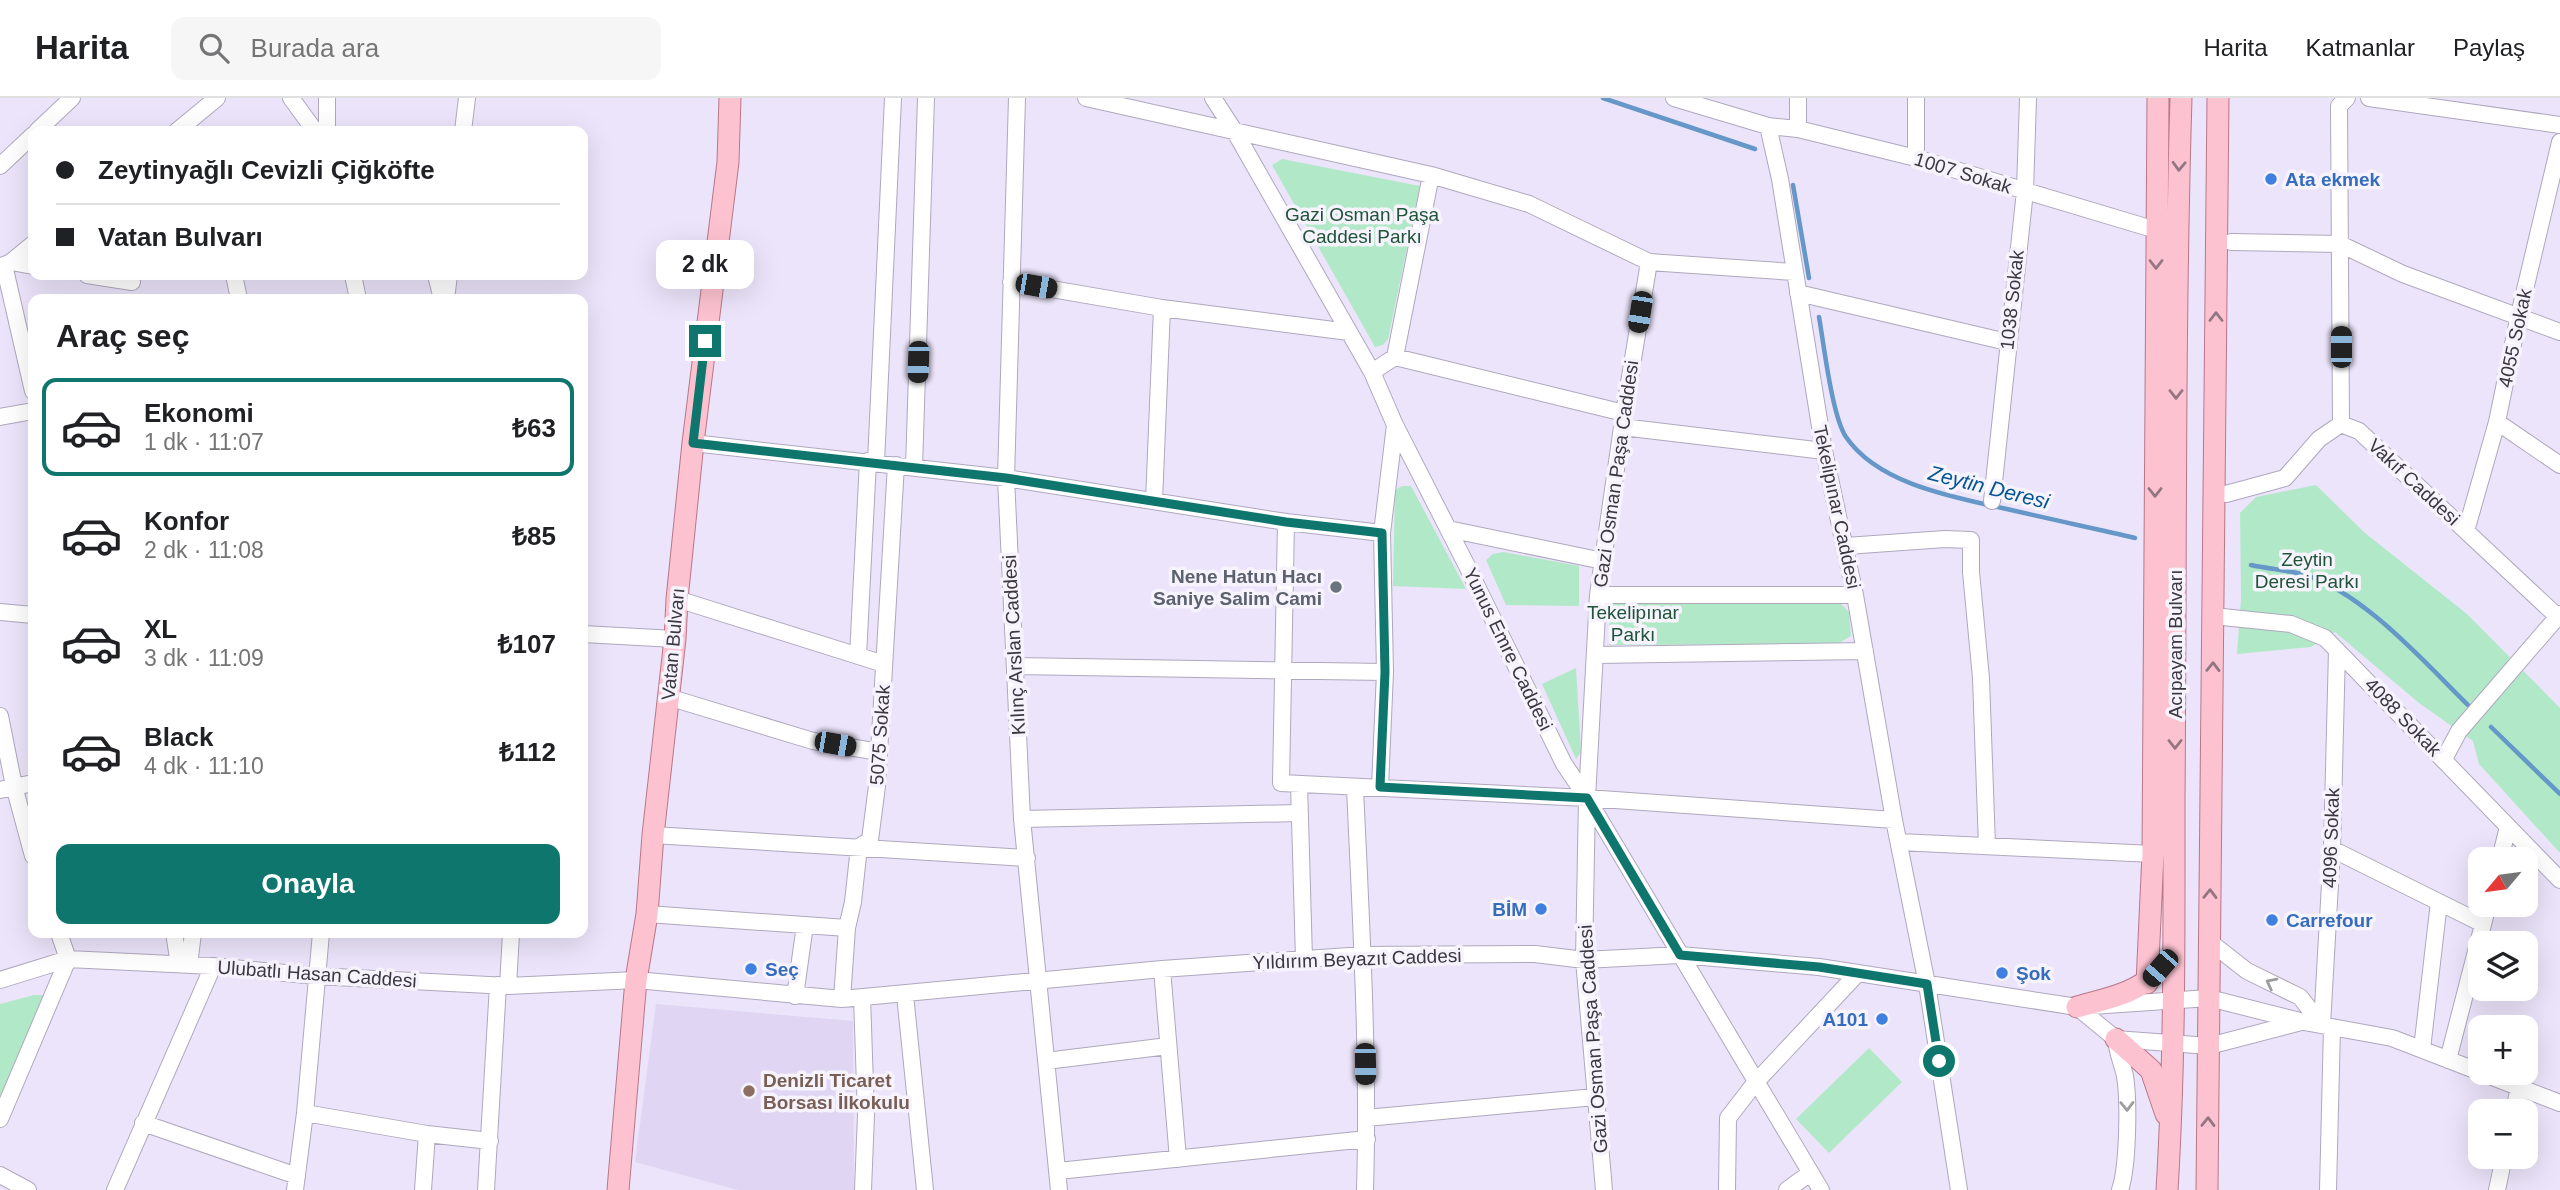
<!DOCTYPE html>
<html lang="tr">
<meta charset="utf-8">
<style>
body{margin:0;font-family:Arial,sans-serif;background:#f6f6f6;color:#202124;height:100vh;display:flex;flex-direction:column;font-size:26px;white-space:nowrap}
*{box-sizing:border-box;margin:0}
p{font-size:23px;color:#757577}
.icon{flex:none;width:38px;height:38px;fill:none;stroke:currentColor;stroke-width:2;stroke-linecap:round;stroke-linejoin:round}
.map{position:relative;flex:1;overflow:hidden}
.side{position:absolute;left:28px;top:196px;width:560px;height:644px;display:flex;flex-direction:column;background:#fff;border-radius:14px;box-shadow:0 7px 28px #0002}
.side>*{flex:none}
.top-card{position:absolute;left:28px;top:28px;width:560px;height:154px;border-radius:14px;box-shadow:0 7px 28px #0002;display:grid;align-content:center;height:154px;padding:0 28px;background:#fff}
.needle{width:46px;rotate:241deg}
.buttons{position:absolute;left:2468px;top:749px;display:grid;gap:14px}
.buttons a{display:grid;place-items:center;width:70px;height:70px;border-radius:14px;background:#fff;box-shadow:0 7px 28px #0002;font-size:35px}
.end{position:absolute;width:32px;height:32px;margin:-16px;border:9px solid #0f766e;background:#fff;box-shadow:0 0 0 4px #fff}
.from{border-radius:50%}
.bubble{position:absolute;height:49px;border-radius:14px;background:#fff;box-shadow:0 7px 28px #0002;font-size:23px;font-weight:700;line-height:49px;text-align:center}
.car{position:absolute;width:21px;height:42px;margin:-21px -10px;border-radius:9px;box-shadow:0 0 5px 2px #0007;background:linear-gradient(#222 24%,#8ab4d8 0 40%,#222 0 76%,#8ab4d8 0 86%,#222 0)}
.top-card b{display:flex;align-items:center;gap:24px;height:66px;font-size:26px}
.top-card b+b{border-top:2px solid #e0e0e0}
.top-card i{width:18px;height:18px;background:#202124}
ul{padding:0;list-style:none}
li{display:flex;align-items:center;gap:21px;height:98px;margin:0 14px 10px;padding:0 14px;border:4px solid transparent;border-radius:14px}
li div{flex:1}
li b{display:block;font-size:26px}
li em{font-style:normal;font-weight:700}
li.current{border-color:#0f766e}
li>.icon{width:63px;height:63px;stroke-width:1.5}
h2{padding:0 28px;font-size:32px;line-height:84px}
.action{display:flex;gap:14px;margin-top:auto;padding:14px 28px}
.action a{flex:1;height:80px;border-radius:14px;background:#0f766e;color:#fff;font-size:28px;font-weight:700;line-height:80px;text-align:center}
header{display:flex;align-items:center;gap:42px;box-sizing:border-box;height:98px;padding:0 35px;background:#fff;border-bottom:2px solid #e0e0e0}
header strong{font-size:33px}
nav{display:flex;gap:38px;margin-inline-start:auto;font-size:24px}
.search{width:490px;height:63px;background:#f6f6f6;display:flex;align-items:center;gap:18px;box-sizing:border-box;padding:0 24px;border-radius:14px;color:#757577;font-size:26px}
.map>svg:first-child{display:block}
.built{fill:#e0d6f4}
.green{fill:#b1e9c8}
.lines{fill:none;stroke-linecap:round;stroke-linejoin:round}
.stream{stroke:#6597c8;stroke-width:4.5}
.minor-casing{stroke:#afa8bd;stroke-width:18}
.major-casing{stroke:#b87789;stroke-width:23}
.minor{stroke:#fff;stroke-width:16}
.major{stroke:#fdc2d0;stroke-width:21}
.oneway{stroke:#927681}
.oneway2{stroke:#9d9ca0}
.route{stroke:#0f766e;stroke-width:9}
.shop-dot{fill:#3f7fe0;stroke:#f6f3fd;stroke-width:2.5}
.worship-dot{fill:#6b7280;stroke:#f6f3fd;stroke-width:2.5}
.education-dot{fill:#8d6e63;stroke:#f6f3fd;stroke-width:2.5}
.labels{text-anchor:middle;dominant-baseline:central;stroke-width:7;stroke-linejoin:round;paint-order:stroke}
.street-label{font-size:19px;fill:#3b3841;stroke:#f6f3fd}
.shop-label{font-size:19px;font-weight:bold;fill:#366cbe;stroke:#f6f3fd;text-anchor:start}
.park-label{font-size:19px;fill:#1f5439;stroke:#f6f3fd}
.worship-label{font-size:19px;font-weight:bold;fill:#5b616d;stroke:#f6f3fd;text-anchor:end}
.education-label{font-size:19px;font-weight:bold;fill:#785e54;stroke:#f6f3fd;text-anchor:start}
.water-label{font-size:21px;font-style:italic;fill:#035693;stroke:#f6f3fd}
</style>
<header>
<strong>Harita</strong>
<div class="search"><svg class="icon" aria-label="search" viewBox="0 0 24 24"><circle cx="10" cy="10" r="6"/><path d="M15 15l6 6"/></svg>Burada ara</div>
<nav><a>Harita</a><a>Katmanlar</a><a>Paylaş</a></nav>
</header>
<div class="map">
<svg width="2560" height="1092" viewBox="0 0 2560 1092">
<rect width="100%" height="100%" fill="#ebe4fa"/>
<!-- built -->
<path class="built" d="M 656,906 L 853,923 L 854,1092 L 738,1092 L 635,1064 Z"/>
<!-- green -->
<path class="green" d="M 1282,61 L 1420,88 L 1388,241 L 1383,247 L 1375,249 L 1272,67 Z
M 2316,387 L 2365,435 L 2467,516 L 2560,610 L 2560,755 L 2479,666 L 2473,643 L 2419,605 L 2335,534 L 2311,549 L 2237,556 L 2241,501 L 2240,415 L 2256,399 Z
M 1402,388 L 1411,388 L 1466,491 L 1393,488 L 1395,392 Z
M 1503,454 L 1579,468 L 1579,508 L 1506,507 L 1486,462 L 1493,456 Z
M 1610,502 L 1834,504 L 1841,506 L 1849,514 L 1851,538 L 1837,546 L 1609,547 Z
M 1576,570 L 1581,654 L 1576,661 L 1542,586 Z
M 34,897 L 48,897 L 0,1002 L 0,906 Z
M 1869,950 L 1902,984 L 1829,1055 L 1796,1021 Z"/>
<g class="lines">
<!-- stream -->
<path class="stream" d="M 1603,0 L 1755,51
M 1793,87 L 1809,180
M 1819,219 C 1824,247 1832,318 1846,339 C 1881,390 1965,401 2020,414 C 2058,423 2097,431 2135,440
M 2251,467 C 2269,471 2288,472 2305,477 C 2364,495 2425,565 2469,608
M 2491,629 L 2560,696"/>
<defs>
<path id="minor" d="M 291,0 L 315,33
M 1017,0 L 1006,380 L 1022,721 L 1059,1092
M 1086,0 L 1431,77 L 1529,106 L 1649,164 L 1794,174
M 1213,0 L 1235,34 L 1372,274 L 1395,327 L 1466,466 L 1564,666 L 1587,700 L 1821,1092
M 1674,0 L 1768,28 L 1798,31 L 1916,60 L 2156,132
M 1798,0 L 1798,31
M 2369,0 L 2560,27
M 1768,28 L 1780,81 L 1824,353 L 1855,497 L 1894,722 L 1927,886 L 1959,1092
M 37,33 L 72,0
M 177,33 L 217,0
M 327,33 L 327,0
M 463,33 L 467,0
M 1916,60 L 1916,0
M 0,68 L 33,37
M 2231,144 L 2340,146 L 2403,176 L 2560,234
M 11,164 L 33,168
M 4,167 L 33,293
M 0,169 L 11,164 L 33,146
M 87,177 L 132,184
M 234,177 L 239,201
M 353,177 L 358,201
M 436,177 L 442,201
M 1011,184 L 1162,210 L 1349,234
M 1798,195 L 2007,244
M 446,201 L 449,177
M 1395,259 L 1431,77
M 1372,274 L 1395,259 L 1624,315
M 0,319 L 33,313
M 2497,324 L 2560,367
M 2341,326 L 2339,8 L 2347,0
M 1622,329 L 1824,353
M 693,345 L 1006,380 L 1286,424 L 1382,435
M 876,364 L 893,0
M 914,369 L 926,0
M 2216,395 L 2226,396 L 2285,380 L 2319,341 L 2341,326 L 2359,333 L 2560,521
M 1154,403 L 1162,210
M 1992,403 L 2025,93 L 2028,0
M 1286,424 L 1281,685 L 1587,700 L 1894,722
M 1448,431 L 1603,463
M 2466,433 L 2497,324 L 2519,217 L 2560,44
M 1846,448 L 1945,441 L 1971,442 L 1971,474 L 1981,580 L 1987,748
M 1598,497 L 1855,497
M 677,501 L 884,566
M 0,514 L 33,517
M 2213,518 L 2291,526 L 2325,540 L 2560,782
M 583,536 L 675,541
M 1595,557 L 1865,553
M 858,558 L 868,363
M 1015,568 L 1385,574
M 668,599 L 813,643 L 879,654
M 0,618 L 14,688 L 33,758
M 2444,661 L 2459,633 L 2560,516
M 1299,686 L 1304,861
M 1380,689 L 1385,574 L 1382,435 L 1395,327
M 1355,690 C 1361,824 1369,958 1365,1092
M 0,692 L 33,685
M 1022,721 L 1299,715
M 653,737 L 1027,760
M 1899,744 L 2153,756
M 2332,751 L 2483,826
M 2500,761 L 2508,729
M 647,816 L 847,830
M 174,835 L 179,866
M 2210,844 L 2247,873 L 2300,899 L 2322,927
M 189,867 L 193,835
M 1162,871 L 1178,1061
M 0,882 L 68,861 L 213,868 L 316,878 L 508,888 L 636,882 L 842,901 L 1162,871 L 1363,857 L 1535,856 L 1584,862 L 1680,857 L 1819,869 L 2077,909 L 2209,900 L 2304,924 L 2392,940 L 2480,974
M 508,888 L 511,835
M 905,897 L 925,1092
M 795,898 L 805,827
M 862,899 L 866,1017 L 863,1092
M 842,901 L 847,830 L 853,804 L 859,749 L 870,742 L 877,688 L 896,367
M 2077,909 L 2116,941 L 2209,948 L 2301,924
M 2322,927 L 2332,751 L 2337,552
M 2116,941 C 2117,954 2122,965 2125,978 C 2129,1003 2128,1069 2120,1092
M 2422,951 L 2439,804
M 2448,962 L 2488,807
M 1046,963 L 1168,948
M 2482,975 L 2560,1005
M 2514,1013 L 2519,989
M 305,1015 L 427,1036 L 490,1043
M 1366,1020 L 1595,999
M 0,1021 L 68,861 L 59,835
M 143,1025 L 297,1078
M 1058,1073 L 1367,1041
M 0,1077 L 28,1092
M 115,1092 L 213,868
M 295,1092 L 305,1015 L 321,835
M 423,1092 L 427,1036
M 486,1092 L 498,887
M 1604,1092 L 1584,862 L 1587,700 L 1598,497 L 1624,315 L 1649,164
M 1727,1092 L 1728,1020 L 1755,985 L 1858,875
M 1787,1092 L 1810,1075
M 2328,1092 L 2332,929
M 2497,1092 L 2504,1059"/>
<path id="major" d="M 2147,885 L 2153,756 L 2158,0
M 2077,909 C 2104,901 2137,896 2156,874
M 2116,941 L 2151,972 L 2166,1016
M 618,1092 L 636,882 L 647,816 L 653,737 L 675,541 L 677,501 L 693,345 L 728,64 L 730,0
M 2167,1092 C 2175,962 2174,832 2174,702 C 2176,468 2174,234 2181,0
M 2207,1092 L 2218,0"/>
</defs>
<!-- minor casing -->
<use href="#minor" class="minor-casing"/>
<!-- major casing -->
<use href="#major" class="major-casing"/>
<!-- minor -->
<use href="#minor" class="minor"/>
<!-- major -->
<use href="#major" class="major"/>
</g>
<!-- one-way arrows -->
<defs><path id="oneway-chevron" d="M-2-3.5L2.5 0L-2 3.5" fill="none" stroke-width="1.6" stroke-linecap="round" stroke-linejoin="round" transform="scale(1.75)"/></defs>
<g class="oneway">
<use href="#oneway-chevron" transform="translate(2179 68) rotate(92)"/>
<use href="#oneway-chevron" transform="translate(2156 166) rotate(90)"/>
<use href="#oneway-chevron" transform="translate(2216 219) rotate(-90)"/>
<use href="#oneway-chevron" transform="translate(2176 296) rotate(90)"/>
<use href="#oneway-chevron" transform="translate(2155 394) rotate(90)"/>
<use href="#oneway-chevron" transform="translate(2213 569) rotate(-89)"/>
<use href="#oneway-chevron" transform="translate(2175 646) rotate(90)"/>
<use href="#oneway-chevron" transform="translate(2210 796) rotate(-89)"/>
<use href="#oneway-chevron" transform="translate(2208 1024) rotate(-89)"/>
</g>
<g class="oneway2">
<use href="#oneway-chevron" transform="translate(2271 885) rotate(-153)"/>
<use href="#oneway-chevron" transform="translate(2127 1008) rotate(89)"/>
</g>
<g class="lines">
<!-- route -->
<path class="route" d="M 705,243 L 693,345 L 1006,380 L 1286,424 L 1382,435 L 1385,574 L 1380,689 L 1587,700 L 1680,857 L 1819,869 L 1927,886 L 1939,963"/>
</g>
<!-- markers -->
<g class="shop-dot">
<circle cx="2271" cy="81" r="7"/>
<circle cx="1541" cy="811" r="7"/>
<circle cx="2272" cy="822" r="7"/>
<circle cx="751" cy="871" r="7"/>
<circle cx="2002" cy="875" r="7"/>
<circle cx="1882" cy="921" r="7"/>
</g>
<circle class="worship-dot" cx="1336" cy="489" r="7"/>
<circle class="education-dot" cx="749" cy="993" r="7"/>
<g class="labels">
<!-- street labels -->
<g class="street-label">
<text transform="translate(1963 75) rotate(17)">1007 Sokak</text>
<text transform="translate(2012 202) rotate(-84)">1038 Sokak</text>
<text transform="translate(2515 240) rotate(-78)">4055 Sokak</text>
<text transform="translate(1616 376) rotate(-82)">Gazi Osman Paşa Caddesi</text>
<text transform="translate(2414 384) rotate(43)">Vakıf Caddesi</text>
<text transform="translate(1837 409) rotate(78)">Tekelipınar Caddesi</text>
<text transform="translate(673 546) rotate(-85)">Vatan Bulvarı</text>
<text transform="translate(2175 546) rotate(-90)">Acıpayam Bulvarı</text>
<text transform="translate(1014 547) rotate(-93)">Kılınç Arslan Caddesi</text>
<text transform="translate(1508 551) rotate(64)">Yunus Emre Caddesi</text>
<text transform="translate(2403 619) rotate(46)">4088 Sokak</text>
<text transform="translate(880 637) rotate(-86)">5075 Sokak</text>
<text transform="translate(2331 740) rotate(-88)">4096 Sokak</text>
<text transform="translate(1357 861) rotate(-2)">Yıldırım Beyazıt Caddesi</text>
<text transform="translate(317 876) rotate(4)">Ulubatlı Hasan Caddesi</text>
<text transform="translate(1593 941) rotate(-94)">Gazi Osman Paşa Caddesi</text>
</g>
<!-- shop labels -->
<g class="shop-label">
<text x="2285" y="81">Ata ekmek</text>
<text x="1527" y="811" text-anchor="end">BİM</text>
<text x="2286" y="822">Carrefour</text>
<text x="765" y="871">Seç</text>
<text x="2016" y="875">Şok</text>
<text x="1868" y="921" text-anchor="end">A101</text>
</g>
<!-- park labels -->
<g class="park-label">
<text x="1362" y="116">Gazi Osman Paşa<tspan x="1362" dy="22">Caddesi Parkı</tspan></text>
<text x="2307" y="461">Zeytin<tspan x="2307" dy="22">Deresi Parkı</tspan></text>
<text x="1633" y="514">Tekelipınar<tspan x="1633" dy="22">Parkı</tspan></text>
</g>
<!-- worship labels -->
<g class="worship-label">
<text x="1322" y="478">Nene Hatun Hacı<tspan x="1322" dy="22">Saniye Salim Cami</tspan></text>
</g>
<!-- education labels -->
<g class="education-label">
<text x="763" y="982">Denizli Ticaret<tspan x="763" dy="22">Borsası İlkokulu</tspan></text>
</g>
<!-- water labels -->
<g class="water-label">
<text transform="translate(1989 389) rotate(14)">Zeytin Deresi</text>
</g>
</g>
</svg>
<div class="buttons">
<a><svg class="needle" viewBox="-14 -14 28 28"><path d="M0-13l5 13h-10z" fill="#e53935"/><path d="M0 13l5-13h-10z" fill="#757577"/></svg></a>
<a><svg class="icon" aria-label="layers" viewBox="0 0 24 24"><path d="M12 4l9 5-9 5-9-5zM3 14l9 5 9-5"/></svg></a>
<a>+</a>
<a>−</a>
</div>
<i class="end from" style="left:1939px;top:963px"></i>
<i class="end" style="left:705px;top:243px"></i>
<div class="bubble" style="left:656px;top:142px;width:98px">2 dk</div>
<i class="car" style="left:1036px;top:188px;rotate:100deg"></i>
<i class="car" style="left:1640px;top:214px;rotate:189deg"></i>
<i class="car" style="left:2341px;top:249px;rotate:0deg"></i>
<i class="car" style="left:918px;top:264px;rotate:182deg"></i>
<i class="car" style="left:835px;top:646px;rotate:100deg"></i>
<i class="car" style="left:2160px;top:870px;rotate:221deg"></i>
<i class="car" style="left:1365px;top:966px;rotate:179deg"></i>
<div class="top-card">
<b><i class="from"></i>Zeytinyağlı Cevizli Çiğköfte</b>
<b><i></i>Vatan Bulvarı</b>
</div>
<section class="side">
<h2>Araç seç</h2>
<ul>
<li class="current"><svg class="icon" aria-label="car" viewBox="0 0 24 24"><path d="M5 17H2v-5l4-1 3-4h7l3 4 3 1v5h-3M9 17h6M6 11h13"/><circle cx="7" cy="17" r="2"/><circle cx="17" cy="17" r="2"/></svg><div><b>Ekonomi</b><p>1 dk · 11:07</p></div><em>₺63</em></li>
<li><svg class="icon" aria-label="car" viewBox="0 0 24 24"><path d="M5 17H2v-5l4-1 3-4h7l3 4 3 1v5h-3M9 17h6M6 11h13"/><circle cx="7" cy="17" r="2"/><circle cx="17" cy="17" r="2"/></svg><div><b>Konfor</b><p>2 dk · 11:08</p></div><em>₺85</em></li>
<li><svg class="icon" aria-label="car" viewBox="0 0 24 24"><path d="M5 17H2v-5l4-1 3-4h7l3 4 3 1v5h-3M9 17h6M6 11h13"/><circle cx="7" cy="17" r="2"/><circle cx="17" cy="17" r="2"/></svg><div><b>XL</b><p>3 dk · 11:09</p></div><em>₺107</em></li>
<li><svg class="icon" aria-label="car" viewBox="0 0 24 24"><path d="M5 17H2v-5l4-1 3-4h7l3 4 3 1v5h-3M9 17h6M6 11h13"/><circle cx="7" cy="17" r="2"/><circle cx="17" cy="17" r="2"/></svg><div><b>Black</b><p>4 dk · 11:10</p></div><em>₺112</em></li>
</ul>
<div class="action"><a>Onayla</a></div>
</section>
</div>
